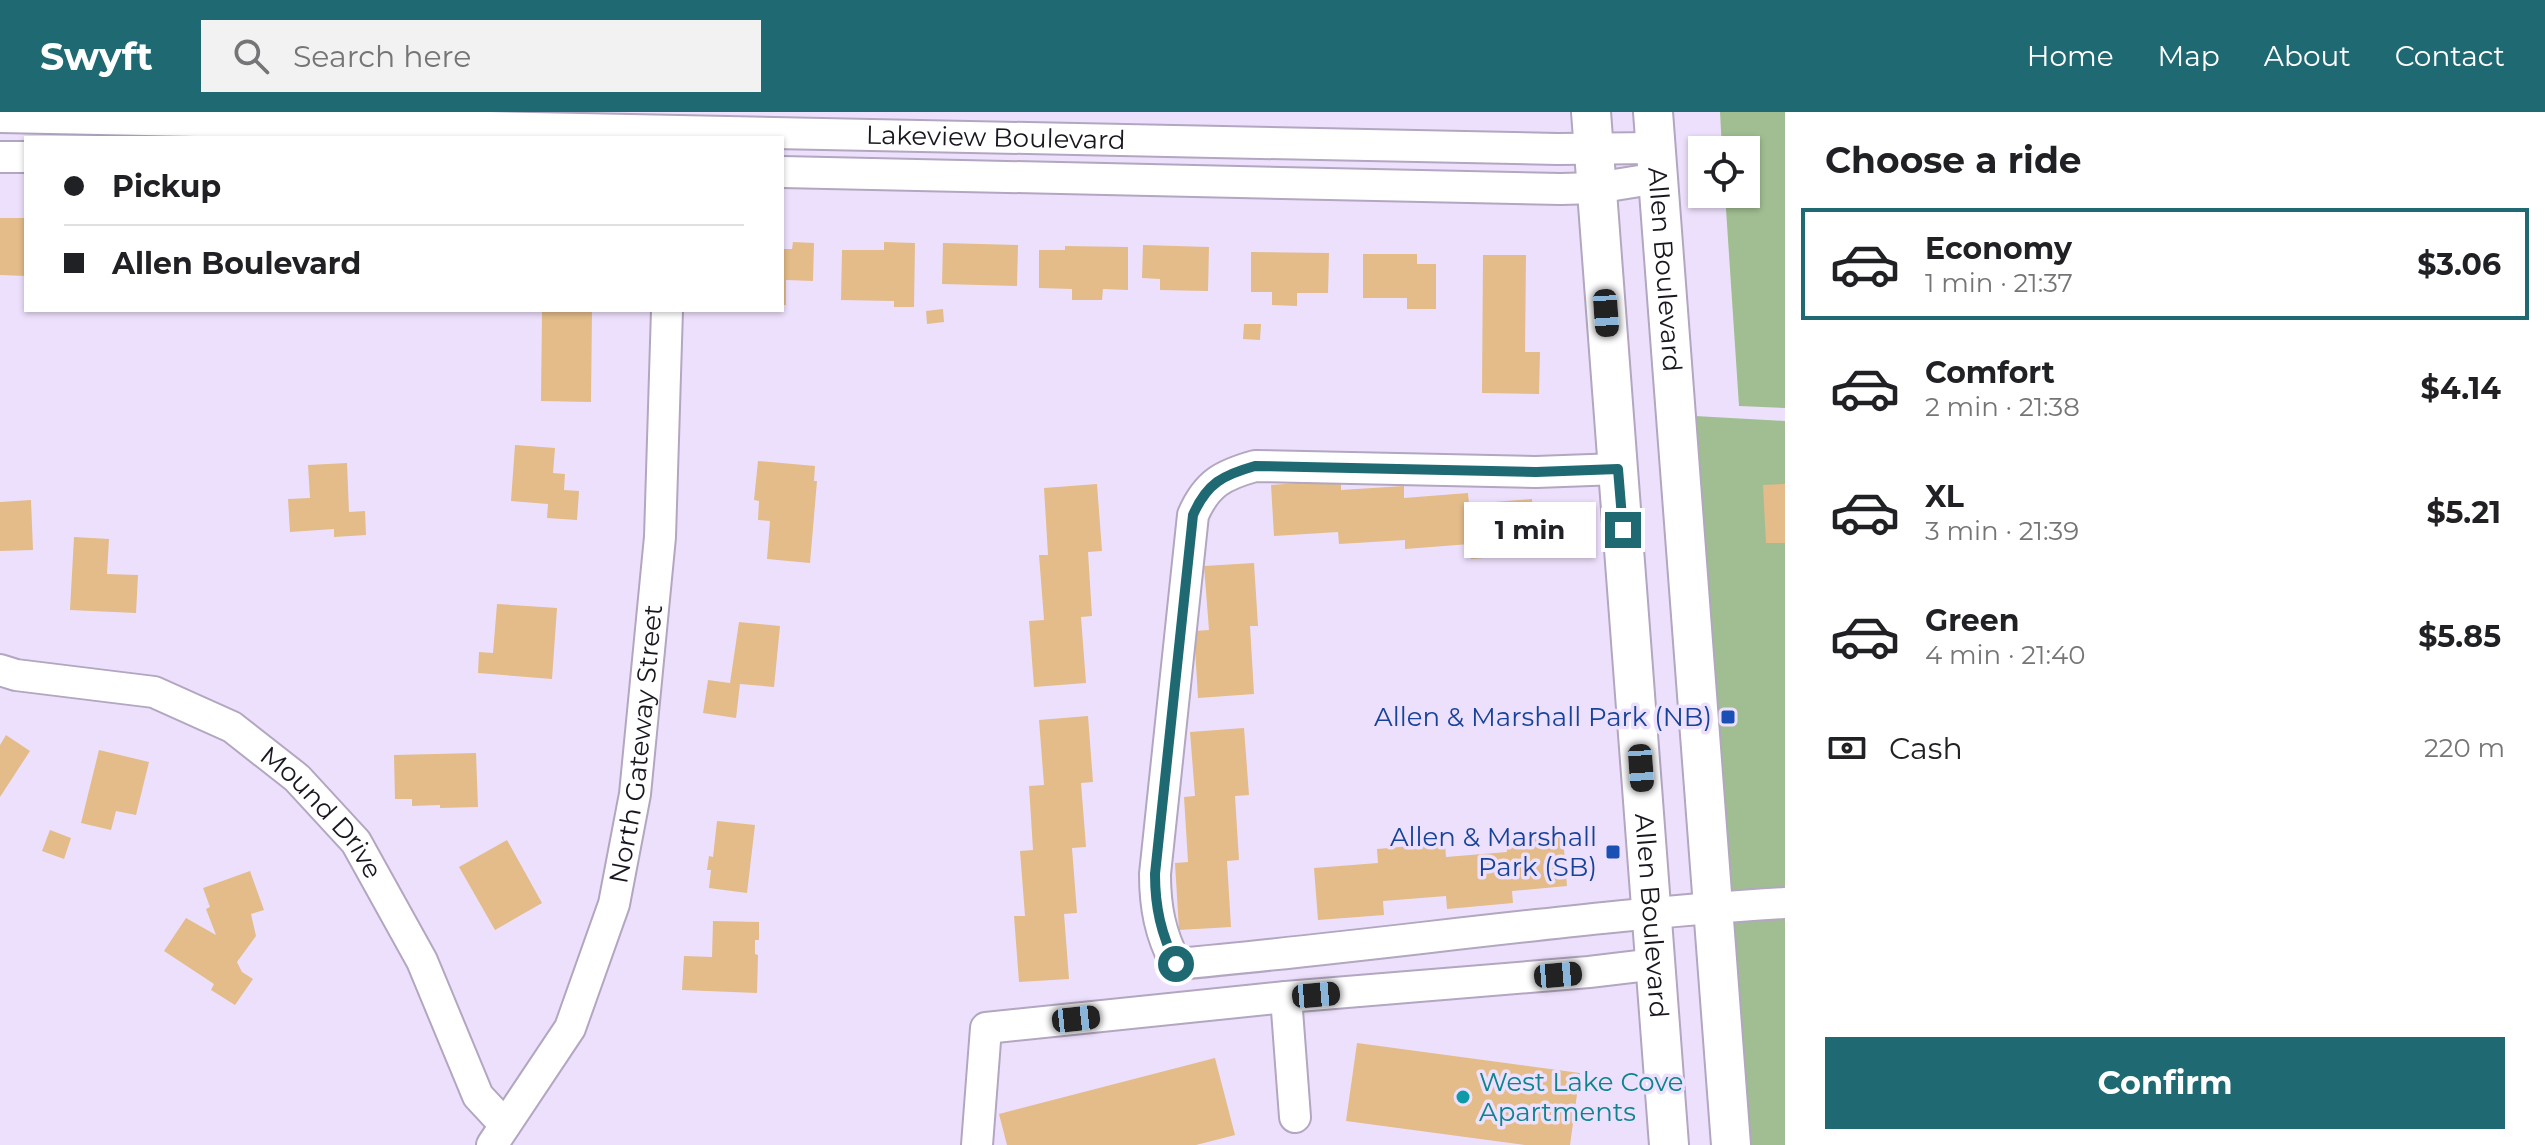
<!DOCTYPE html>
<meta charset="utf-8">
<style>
body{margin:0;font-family:Montserrat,sans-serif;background:#f2f2f2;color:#202124;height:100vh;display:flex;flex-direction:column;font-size:30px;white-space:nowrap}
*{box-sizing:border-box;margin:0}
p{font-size:26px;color:#757577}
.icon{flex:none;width:44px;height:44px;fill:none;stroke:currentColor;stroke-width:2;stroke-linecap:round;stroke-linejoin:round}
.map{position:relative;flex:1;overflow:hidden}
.sheet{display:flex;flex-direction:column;background:#fff;width:760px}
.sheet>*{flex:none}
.guide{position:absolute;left:24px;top:24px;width:760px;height:176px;border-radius:0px;box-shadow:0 2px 6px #0004;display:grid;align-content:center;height:176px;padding:0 40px;background:#fff}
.fabs{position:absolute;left:1688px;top:24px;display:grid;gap:16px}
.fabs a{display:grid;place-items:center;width:72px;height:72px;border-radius:0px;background:#fff;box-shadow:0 2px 6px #0004;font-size:40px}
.end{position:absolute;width:36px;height:36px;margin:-18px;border:10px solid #1f6a72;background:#fff;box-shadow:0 0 0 4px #fff}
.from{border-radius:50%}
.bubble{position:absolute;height:56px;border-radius:0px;background:#fff;box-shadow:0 2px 6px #0004;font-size:26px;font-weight:700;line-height:56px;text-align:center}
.car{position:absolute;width:24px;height:48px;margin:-24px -12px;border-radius:10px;box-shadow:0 0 6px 2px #0007;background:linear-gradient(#222 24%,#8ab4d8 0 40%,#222 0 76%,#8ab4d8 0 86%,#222 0)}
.guide b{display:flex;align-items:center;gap:28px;height:76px;font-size:30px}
.guide b+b{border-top:2px solid #e0e0e0}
.guide i{width:20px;height:20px;background:#202124}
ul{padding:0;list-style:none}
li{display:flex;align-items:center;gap:24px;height:112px;margin:0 16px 12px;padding:0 24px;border:4px solid transparent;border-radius:0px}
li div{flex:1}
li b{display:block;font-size:30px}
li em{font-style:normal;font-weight:700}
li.on{border-color:#1f6a72}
li>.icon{width:72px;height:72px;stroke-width:1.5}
h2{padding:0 40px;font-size:36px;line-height:96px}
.pay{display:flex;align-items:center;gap:20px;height:88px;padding:0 40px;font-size:30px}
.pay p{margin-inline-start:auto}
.button{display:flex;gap:16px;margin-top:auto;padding:16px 40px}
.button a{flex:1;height:92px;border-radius:0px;background:#1f6a72;color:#fff;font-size:32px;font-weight:700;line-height:92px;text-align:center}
header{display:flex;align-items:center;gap:48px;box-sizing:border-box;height:112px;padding:0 40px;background:#1f6a72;color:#fff}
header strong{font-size:38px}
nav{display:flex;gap:44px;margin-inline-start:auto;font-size:28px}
.search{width:560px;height:72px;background:#f2f2f2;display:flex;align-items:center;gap:20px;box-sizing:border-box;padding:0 28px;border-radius:0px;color:#757577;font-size:30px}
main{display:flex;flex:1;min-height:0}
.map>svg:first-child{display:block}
.green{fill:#a1be92}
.building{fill:#e3bc8a}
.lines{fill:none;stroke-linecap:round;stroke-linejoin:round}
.minor-casing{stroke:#b2a6c0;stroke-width:34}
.major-casing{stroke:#b2a6c0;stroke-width:42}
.minor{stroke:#fff;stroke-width:30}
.major{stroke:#fff;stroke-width:38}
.route{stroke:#1f6a72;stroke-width:10}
.transit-dot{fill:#1a4fb4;stroke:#ede0fc;stroke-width:3}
.culture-dot{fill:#0f9aa8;stroke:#ede0fc;stroke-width:3}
.labels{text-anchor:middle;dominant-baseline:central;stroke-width:7;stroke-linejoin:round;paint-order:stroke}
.street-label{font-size:26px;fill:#1a151f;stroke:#ede0fc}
.transit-label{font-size:26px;fill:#164399;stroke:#ede0fc;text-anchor:end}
.culture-label{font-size:26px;fill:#0d838f;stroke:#ede0fc;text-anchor:start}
</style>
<header>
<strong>Swyft</strong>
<div class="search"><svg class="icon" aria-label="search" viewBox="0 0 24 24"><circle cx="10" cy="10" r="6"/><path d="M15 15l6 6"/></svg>Search here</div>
<nav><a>Home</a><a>Map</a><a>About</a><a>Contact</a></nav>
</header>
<main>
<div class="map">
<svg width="1785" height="1033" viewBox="0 0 1785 1033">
<rect width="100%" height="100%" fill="#ede0fc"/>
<!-- green -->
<path class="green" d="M 1720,0 L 1785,0 L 1785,296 L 1739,294 L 1725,82 L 1746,82 L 1746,38 L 1722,38 Z
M 1695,304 L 1785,309 L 1785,1033 L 1748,1033 Z"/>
<!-- building -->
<path class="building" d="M 0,106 L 26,106 L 26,164 L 0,163 Z
M 793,130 L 814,131 L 813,169 L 786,168 L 786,193 L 782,193 L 782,137 L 792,137 Z
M 884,130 L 915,131 L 914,195 L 894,195 L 894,189 L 841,188 L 842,138 L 884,138 Z
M 943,131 L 1018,133 L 1017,174 L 942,172 Z
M 1143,133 L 1209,135 L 1208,179 L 1160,178 L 1160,167 L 1142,166 Z
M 1065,134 L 1128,135 L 1128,178 L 1103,177 L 1102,188 L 1072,188 L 1072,177 L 1039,176 L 1039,138 L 1065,138 Z
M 1251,140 L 1329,141 L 1328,181 L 1297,181 L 1297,194 L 1272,193 L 1272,180 L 1251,180 Z
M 1363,142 L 1417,142 L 1417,152 L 1436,152 L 1436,197 L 1407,197 L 1407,186 L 1363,186 Z
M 1483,143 L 1526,143 L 1525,240 L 1540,240 L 1539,282 L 1482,281 Z
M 943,197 L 944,210 L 927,212 L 926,199 Z
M 542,198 L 592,198 L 591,290 L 541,289 Z
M 1244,212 L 1261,212 L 1260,228 L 1243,227 Z
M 515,333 L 555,336 L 553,361 L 565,362 L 564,378 L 579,379 L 577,408 L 547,406 L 548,392 L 511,389 Z
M 758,349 L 815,354 L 814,369 L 817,369 L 810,451 L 767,447 L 770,409 L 758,408 L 759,389 L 754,388 Z
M 347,351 L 349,400 L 365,399 L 366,423 L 334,425 L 334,417 L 290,420 L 288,387 L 310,386 L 308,353 Z
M 1341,368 L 1341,378 L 1404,374 L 1404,386 L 1468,381 L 1469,392 L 1532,387 L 1536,442 L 1471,447 L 1470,432 L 1405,437 L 1405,428 L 1339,432 L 1338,420 L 1274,424 L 1271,373 Z
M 1097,372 L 1102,439 L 1088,440 L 1092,504 L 1081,505 L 1086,571 L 1034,575 L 1029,509 L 1044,508 L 1039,443 L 1048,443 L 1044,376 Z
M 1785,372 L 1785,431 L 1766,431 L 1763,373 Z
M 31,388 L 33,438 L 0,439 L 0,390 Z
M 74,425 L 109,427 L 107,462 L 138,463 L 136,501 L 70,498 Z
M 1254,451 L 1258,514 L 1250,514 L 1254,582 L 1198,586 L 1194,519 L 1209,518 L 1204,454 Z
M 497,492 L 557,496 L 552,567 L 478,561 L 479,540 L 493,541 Z
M 739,510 L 780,514 L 774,575 L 740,572 L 736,606 L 703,601 L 708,568 L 730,571 Z
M 1088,604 L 1093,670 L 1081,671 L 1086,735 L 1072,736 L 1077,801 L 1064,802 L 1069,867 L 1019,870 L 1014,804 L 1025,804 L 1020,739 L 1033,738 L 1029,674 L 1044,673 L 1039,608 Z
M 1244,616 L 1249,683 L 1235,684 L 1239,748 L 1227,749 L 1231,815 L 1179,818 L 1175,751 L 1188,750 L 1184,685 L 1195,684 L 1190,620 Z
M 6,623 L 30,639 L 0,685 L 0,633 Z
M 99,638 L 149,650 L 136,703 L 116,699 L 111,718 L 81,711 Z
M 476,641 L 478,695 L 440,696 L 440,693 L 412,694 L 412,687 L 395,687 L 394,643 Z
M 717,709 L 755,713 L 747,781 L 709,776 L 711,758 L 707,758 L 709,744 L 713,745 Z
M 50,718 L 71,726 L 64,747 L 42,739 Z
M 1563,724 L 1567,774 L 1512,779 L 1513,791 L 1447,797 L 1446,784 L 1383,789 L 1384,803 L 1318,808 L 1314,756 L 1378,751 L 1377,737 L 1445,731 L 1446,745 L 1507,740 L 1506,729 Z
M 507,728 L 542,791 L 495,818 L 459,755 Z
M 250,759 L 264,798 L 251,802 L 256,824 L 237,850 L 242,860 L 253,867 L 235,893 L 211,878 L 214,872 L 164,839 L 186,806 L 216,823 L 206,797 L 210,795 L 203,776 Z
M 713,809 L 759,810 L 759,828 L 755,828 L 755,842 L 758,843 L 757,881 L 682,878 L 684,844 L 712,845 Z
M 1357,931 L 1580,961 L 1570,1033 L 1525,1033 L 1346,1009 Z
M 1215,946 L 1235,1023 L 1196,1033 L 1007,1033 L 999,1002 Z"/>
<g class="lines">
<defs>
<g id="minor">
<path id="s1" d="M 0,5 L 1558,37 L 1656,36"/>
<path d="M 0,45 L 26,45"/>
<path d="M 782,60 L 1561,77 L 1596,76 L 1658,66"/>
<path d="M 1618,357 L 1536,360 L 1255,354 C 1223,363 1207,371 1193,403 L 1155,762 C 1155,795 1160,822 1176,852 C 1379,834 1582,803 1785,791"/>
<path id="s2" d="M 0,558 L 16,563 L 154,580 L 232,615 L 297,666 L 356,730 L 422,849 L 478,984 L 505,1013"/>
<path d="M 1286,885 L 1295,1005"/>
<path id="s3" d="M 492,1033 L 570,916 L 614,792 L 635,682 L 660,425 L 667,198"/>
<path d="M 977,1033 L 986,916 L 1286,885 L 1589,860 L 1656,852"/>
</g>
<g id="major">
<path id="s4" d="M 1591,0 L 1669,1033"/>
<path id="s5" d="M 1653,0 L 1731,1033"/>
</g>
</defs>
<!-- minor casing -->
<use href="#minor" class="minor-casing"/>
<!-- major casing -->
<use href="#major" class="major-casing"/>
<!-- minor -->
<use href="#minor" class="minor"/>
<!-- major -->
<use href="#major" class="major"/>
</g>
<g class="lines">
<!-- route -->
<path class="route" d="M 1176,852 C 1161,822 1155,795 1155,762 L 1193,403 C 1207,371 1223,363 1255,354 L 1536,360 L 1618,357 L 1623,418"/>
</g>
<!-- markers -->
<g class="transit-dot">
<rect x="1720" y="597" width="16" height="16" rx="4"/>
<rect x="1605" y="732" width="16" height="16" rx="4"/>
</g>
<circle class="culture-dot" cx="1463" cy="985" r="8"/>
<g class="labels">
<!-- street labels -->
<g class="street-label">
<text stroke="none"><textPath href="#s1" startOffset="996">Lakeview Boulevard</textPath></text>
<text stroke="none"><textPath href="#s5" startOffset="158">Allen Boulevard</textPath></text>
<text stroke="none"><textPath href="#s3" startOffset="434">North Gateway Street</textPath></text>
<text stroke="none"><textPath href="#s2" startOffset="366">Mound Drive</textPath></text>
<text stroke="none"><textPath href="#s4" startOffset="806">Allen Boulevard</textPath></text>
</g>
<!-- transit labels -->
<g class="transit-label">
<text x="1712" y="605">Allen &amp; Marshall Park (NB)</text>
<text x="1597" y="725">Allen &amp; Marshall<tspan x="1597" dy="30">Park (SB)</tspan></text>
</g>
<!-- culture labels -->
<g class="culture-label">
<text x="1479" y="970">West Lake Cove<tspan x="1479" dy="30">Apartments</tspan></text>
</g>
</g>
</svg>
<div class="fabs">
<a><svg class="icon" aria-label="locate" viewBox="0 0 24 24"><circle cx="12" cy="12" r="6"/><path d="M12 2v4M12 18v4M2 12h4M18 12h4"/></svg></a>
</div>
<i class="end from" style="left:1176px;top:852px"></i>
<i class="end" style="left:1623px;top:418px"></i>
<div class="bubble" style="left:1464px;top:390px;width:132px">1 min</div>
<i class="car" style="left:1606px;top:201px;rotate:176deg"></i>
<i class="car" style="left:1641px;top:656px;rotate:176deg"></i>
<i class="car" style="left:1558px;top:863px;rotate:85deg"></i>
<i class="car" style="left:1316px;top:883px;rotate:85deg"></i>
<i class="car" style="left:1076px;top:907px;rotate:84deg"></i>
<div class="guide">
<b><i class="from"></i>Pickup</b>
<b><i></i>Allen Boulevard</b>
</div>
</div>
<section class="sheet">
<h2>Choose a ride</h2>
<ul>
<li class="on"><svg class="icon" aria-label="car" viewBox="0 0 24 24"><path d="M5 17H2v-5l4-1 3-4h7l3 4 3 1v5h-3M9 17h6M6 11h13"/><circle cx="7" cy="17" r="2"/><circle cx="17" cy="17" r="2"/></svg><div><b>Economy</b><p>1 min · 21:37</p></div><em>$3.06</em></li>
<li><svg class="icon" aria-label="car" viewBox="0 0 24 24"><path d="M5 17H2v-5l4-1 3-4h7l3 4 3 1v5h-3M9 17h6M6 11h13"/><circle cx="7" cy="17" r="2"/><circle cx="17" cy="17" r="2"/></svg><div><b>Comfort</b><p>2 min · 21:38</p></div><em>$4.14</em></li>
<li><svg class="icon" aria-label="car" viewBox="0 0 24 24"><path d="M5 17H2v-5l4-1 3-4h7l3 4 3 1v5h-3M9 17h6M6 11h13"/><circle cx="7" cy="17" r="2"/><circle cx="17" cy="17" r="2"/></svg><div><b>XL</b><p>3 min · 21:39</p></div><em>$5.21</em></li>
<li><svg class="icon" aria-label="car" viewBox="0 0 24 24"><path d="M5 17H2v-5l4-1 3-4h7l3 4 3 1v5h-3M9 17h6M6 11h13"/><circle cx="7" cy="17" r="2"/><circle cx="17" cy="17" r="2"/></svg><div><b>Green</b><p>4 min · 21:40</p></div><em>$5.85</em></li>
</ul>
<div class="pay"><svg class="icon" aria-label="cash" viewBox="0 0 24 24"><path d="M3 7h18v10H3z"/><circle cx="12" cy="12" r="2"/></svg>Cash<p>220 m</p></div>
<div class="button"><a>Confirm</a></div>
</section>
</main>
